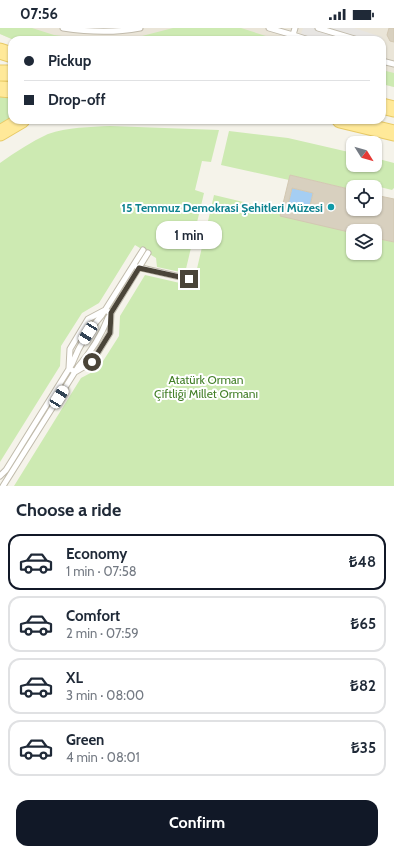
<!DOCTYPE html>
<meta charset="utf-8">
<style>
body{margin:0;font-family:Cabin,sans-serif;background:#f6f6f7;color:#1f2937;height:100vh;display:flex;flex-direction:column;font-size:15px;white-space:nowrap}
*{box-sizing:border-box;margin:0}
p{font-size:13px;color:#747a83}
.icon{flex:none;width:22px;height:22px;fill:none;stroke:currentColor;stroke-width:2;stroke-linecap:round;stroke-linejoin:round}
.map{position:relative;height:458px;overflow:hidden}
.drawer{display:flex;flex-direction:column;background:#fff;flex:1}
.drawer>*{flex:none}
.banner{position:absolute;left:8px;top:8px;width:378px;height:88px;border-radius:12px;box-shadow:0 1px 3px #0004;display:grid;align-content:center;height:88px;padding:0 16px;background:#fff}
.needle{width:26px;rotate:127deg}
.tools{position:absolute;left:346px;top:108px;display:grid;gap:8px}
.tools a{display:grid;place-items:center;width:36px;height:36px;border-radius:8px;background:#fff;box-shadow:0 1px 3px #0004;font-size:20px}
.end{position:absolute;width:18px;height:18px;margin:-9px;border:5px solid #4a4438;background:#fff;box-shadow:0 0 0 2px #fff}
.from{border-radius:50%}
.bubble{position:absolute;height:28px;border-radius:12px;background:#fff;box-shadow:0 1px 3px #0004;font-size:13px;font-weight:700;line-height:28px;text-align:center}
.car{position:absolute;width:12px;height:24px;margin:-12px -6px;border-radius:5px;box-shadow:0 0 3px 1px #0007;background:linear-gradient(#fff 24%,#345 0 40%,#fff 0 76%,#345 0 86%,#fff 0)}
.banner b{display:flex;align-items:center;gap:14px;height:38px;font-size:15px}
.banner b+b{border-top:1px solid #e0e1e3}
.banner i{width:10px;height:10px;background:#1f2937}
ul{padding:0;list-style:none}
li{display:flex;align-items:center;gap:12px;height:56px;margin:0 8px 6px;padding:0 8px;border:2px solid #e0e1e3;border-radius:12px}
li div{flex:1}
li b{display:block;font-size:15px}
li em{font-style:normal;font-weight:700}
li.current{border-color:#111827}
li>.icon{width:36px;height:36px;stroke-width:1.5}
h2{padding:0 16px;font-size:18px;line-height:48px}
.button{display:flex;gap:8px;margin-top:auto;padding:8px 16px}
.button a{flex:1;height:46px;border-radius:12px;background:#111827;color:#fff;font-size:16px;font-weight:700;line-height:46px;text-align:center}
.status{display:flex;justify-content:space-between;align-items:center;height:28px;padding:0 20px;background:#fff;direction:ltr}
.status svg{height:11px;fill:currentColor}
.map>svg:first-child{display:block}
.residential{fill:#eae5d8}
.green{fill:#cdeab2}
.parking{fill:#e7e5e2}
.water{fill:#a5cef3}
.building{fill:#d8d0bf;stroke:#d3c8b2;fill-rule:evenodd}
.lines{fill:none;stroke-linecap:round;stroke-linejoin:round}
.service-casing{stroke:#c1bbac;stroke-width:7}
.primary-casing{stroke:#e8ca66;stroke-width:17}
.service{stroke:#fff;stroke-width:5}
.primary{stroke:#ffe999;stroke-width:15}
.route{stroke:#4a4438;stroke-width:5}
.culture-dot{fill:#0f9aa8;stroke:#fff;stroke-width:1.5}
.labels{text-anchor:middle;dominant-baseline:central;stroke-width:4;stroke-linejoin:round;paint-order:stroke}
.culture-label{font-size:12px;font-weight:bold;fill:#0d838f;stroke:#fff;text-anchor:end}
.park-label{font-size:12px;fill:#437f28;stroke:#fff}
</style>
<div class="status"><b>07:56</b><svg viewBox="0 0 49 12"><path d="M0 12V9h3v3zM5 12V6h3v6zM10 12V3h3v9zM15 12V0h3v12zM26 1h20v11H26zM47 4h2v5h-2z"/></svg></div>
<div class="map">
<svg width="394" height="458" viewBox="0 0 394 458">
<rect width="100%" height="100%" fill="#f5f3ea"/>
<!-- residential -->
<path class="residential" d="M 0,0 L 394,0 L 394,59 L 382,56 L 382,12 L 14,12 L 0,6 Z"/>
<!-- green -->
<path class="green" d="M 0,0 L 32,0 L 54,7 L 93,12 L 14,12 L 0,6 Z
M 173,0 L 241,0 L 269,9 L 268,12 L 113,12 L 142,8 Z
M 382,42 L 394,45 L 394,59 L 382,56 Z
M 0,69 L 12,69 L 12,91 L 0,98 Z
M 110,98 L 219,102 L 211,134 L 202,133 L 195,162 L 204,165 L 185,245 L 157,239 L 156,230 L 135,217 L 99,275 L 82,285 L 61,318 L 60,338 L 0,434 L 0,135 C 15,124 31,114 48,106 C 67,99 91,99 110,98 Z
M 229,103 L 288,110 L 353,125 L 353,137 L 375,137 L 375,130 L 394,135 L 394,160 L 392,162 L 360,154 L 359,159 L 353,159 L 353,162 L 290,147 L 289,152 L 221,137 Z
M 214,167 L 281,183 L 353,205 L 353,225 L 375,225 L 375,210 L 394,214 L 394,458 L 14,458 L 81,350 L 98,341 L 119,308 L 120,288 L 145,247 L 193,258 Z"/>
<!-- parking -->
<path class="parking" d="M 303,0 L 354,0 L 382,9 L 381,12 L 299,12 Z"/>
<!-- water -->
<path class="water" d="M 292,160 L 313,165 L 309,182 L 288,177 Z"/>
<!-- building -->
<path class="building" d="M 389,0 L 394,0 L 394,14 L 390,13 L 387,7 Z
M 290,147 L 353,162 L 353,181 L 375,181 L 375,167 L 394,171 L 394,214 L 375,210 L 375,203 L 353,203 L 353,205 L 280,188 ZM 292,160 L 313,165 L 309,182 L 288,177 Z
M 360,154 L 380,159 L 378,168 L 375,167 L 375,159 L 359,159 Z"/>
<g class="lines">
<defs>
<path id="service" d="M 63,0 C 89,4 114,5 140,0
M 269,0 L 293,7 L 292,12
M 295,0 L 293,7 L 309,12
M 318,0 L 358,12
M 382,33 L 394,36
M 137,239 L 189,251
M 105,282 L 111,285 L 110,305 L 92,334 L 75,344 L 69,340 L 70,321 L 88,291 Z
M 0,448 L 6,442 L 72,336 C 79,318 89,301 102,287 L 143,222
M 3,458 L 78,339 C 90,325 101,308 108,290 L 148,225"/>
<path id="primary" d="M 0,23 L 12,27
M 0,45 L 12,45
M 0,61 L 12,62
M 382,78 L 394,81
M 340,92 L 394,105
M 0,105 L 22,92"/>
</defs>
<!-- service casing -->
<use href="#service" class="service-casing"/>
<!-- primary casing -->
<use href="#primary" class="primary-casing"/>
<!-- service -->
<use href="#service" class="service"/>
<!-- primary -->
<use href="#primary" class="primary"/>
</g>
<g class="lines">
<!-- route -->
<path class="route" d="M 92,334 L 110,305 L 111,285 L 139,240 L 189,251"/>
</g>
<!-- markers -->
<circle class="culture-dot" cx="331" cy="179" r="4"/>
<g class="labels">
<!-- culture labels -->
<g class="culture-label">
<text x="323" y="179">15 Temmuz Demokrasi Şehitleri Müzesi</text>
</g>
<!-- park labels -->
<g class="park-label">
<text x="206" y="351">Atatürk Orman<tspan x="206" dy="14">Çiftliği Millet Ormanı</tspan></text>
</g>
</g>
</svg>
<div class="tools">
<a><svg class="needle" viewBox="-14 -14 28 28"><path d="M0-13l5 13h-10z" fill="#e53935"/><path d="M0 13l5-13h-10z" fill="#747a83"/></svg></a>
<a><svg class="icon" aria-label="locate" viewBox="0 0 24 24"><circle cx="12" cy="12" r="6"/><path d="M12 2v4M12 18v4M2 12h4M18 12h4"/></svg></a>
<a><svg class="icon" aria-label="layers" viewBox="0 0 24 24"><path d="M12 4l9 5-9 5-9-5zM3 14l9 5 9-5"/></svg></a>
</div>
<i class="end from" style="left:92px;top:334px"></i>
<i class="end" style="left:189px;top:251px"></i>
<div class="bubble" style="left:156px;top:193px;width:66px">1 min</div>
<i class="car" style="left:88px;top:305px;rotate:212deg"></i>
<i class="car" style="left:59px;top:369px;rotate:32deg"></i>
<div class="banner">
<b><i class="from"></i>Pickup</b>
<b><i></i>Drop-off</b>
</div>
</div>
<section class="drawer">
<h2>Choose a ride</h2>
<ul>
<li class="current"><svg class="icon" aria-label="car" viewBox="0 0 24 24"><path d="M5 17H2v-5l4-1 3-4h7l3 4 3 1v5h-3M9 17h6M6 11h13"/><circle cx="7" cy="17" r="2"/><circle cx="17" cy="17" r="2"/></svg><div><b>Economy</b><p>1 min · 07:58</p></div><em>₺48</em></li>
<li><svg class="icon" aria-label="car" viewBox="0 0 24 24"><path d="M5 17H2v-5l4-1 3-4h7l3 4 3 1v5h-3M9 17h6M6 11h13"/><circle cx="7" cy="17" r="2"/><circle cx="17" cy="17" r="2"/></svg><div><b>Comfort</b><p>2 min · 07:59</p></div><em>₺65</em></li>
<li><svg class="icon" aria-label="car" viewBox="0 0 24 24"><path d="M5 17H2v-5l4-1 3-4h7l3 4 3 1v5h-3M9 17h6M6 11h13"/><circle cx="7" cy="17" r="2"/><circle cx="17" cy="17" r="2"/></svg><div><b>XL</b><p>3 min · 08:00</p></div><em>₺82</em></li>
<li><svg class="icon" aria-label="car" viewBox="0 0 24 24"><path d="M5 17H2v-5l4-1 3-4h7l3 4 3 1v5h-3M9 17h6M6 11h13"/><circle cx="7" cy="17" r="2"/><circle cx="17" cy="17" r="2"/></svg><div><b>Green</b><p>4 min · 08:01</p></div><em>₺35</em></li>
</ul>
<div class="button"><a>Confirm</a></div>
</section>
